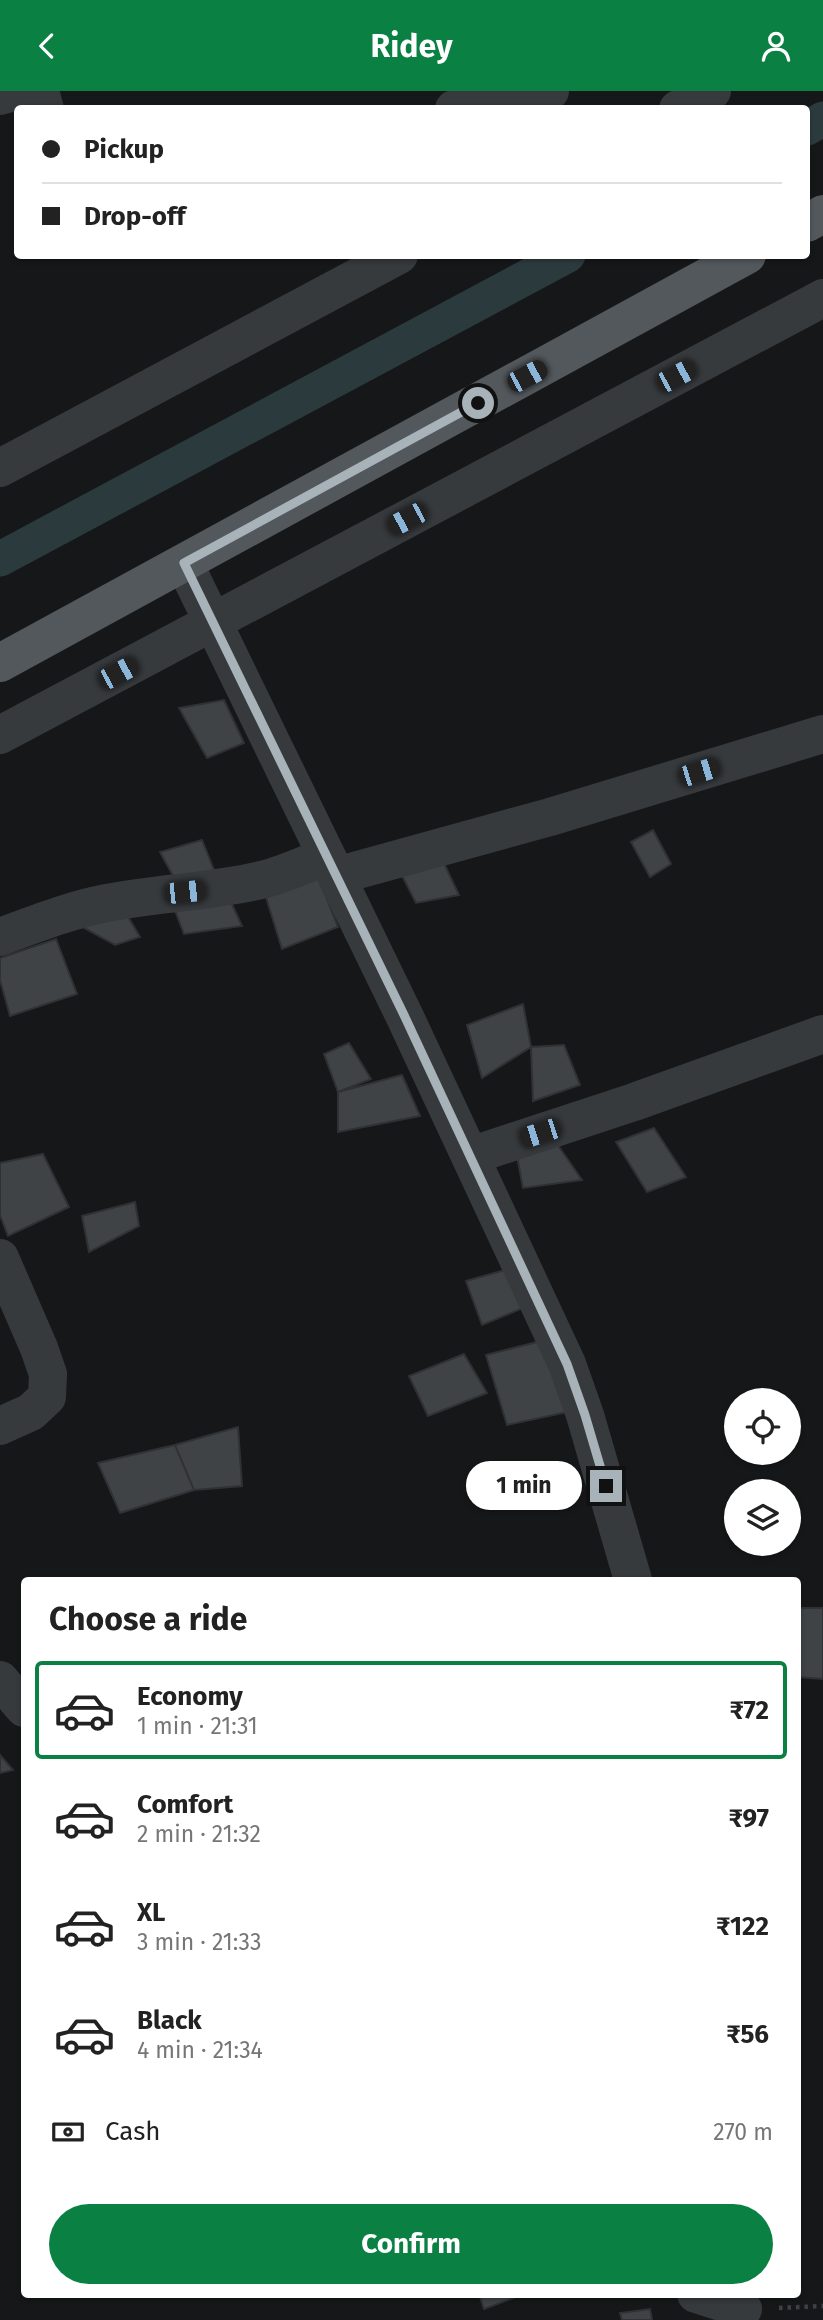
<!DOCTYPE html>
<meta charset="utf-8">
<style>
body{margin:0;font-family:"Fira Sans",sans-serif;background:#f6f6f6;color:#222;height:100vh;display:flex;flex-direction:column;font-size:26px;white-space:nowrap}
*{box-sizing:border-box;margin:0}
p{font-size:23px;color:#767676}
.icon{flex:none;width:38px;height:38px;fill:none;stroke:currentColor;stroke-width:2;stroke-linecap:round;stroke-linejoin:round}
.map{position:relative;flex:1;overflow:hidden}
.sheet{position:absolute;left:21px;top:1486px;width:780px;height:721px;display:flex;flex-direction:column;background:#fff;border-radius:7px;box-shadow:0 2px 5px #0004}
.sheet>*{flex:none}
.guide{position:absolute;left:14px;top:14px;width:796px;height:154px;border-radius:7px;box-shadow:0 2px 5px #0004;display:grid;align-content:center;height:154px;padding:0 28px;background:#fff}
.fabs{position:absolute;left:724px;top:1297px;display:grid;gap:14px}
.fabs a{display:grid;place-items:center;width:77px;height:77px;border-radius:50%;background:#fff;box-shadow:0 2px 5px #0004;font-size:35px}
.end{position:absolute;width:32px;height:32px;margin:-16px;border:9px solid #a7b3b9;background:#111;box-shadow:0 0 0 4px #111}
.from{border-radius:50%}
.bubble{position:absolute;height:49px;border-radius:24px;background:#fff;box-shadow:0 2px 5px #0004;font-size:23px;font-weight:700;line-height:49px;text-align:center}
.car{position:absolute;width:21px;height:42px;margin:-21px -10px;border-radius:9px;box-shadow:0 0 5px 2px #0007;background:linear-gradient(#222 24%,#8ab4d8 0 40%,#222 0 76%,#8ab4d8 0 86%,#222 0)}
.guide b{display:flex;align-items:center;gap:24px;height:66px;font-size:26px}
.guide b+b{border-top:2px solid #e0e0e0}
.guide i{width:18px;height:18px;background:#222}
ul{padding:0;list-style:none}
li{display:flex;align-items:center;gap:21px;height:98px;margin:0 14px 10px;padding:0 14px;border:4px solid transparent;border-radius:7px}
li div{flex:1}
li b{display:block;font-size:26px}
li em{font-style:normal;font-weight:700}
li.on{border-color:#0b8043}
li>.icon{width:63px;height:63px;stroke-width:1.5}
h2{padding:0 28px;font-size:32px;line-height:84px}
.pay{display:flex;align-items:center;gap:18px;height:77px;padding:0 28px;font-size:26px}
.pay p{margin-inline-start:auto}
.action{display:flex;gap:14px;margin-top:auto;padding:14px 28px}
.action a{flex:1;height:80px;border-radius:42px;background:#0b8043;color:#fff;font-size:28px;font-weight:700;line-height:80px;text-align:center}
header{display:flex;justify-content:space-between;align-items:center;height:91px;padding:0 28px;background:#0b8043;color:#fff;font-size:32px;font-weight:700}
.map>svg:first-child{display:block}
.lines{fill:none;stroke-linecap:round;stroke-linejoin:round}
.canal{stroke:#2b3b3d;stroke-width:35}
.building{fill:#404345;stroke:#303134;stroke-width:2}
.path{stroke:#3d4144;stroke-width:4.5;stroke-dasharray:3.5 5;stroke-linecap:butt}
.minor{stroke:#373a3d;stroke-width:38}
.major{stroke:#53585c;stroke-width:38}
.route{stroke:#a7b3b9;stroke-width:9}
</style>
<header><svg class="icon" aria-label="back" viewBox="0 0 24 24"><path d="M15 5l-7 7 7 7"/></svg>Ridey<svg class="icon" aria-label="person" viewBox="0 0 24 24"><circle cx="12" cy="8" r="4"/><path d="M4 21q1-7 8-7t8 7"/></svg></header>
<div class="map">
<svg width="823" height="2229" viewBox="0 0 823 2229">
<rect width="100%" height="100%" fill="#161718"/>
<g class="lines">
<!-- canal -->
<path class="canal" d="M 807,37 L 823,28
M 0,468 L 568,164"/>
</g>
<!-- building -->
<path class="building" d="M 224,609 L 244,652 L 207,667 L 179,617 Z
M 653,739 L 671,773 L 650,786 L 631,751 Z
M 202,749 L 216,784 L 177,792 L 160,761 Z
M 441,766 L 459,804 L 416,812 L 398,777 Z
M 317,783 L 338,836 L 282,858 L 265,803 Z
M 229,807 L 242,835 L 184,843 L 174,817 Z
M 127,824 L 140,846 L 115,854 L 77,833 Z
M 56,848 L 77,903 L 10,925 L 0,889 L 0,867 Z
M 523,913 L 531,956 L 482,987 L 467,934 Z
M 349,952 L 371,988 L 338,1001 L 324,963 Z
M 564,954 L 580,994 L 533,1010 L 531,956 Z
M 402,984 L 420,1025 L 338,1041 L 338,1001 Z
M 654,1037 L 686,1086 L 647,1101 L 616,1051 Z
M 555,1050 L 582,1089 L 523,1097 L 516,1060 Z
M 43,1063 L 69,1116 L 8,1145 L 0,1124 L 0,1072 Z
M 135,1111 L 139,1135 L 89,1161 L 82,1125 Z
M 505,1179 L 523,1217 L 482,1234 L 466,1190 Z
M 541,1250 L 572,1320 L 507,1334 L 486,1264 Z
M 464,1263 L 487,1302 L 428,1325 L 409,1285 Z
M 238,1336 L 242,1395 L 194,1399 L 175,1354 Z
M 175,1354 L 194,1399 L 120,1422 L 98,1372 Z
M 798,1517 L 823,1517 L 823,1588 L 798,1586 Z
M 0,1664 L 13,1679 L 0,1682 Z
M 479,2203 L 524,2203 L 484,2218 Z
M 650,2218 L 652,2229 L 622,2229 L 620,2222 Z"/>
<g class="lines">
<!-- path -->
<path class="path" d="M 779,2217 L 823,2215"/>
<!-- minor -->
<path class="minor" d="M 40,0 L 45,18
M 0,5 L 18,0
M 454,18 L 550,0
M 678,18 L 712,0
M 0,377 L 399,164
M 184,472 L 404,924 L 567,1273 L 585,1324 L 633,1489
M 0,644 L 823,207
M 336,785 L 550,726 L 823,643
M 0,846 C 35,833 70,819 107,812 C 158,802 210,801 261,789 C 283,784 304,774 326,765
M 470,1065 L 634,1011 L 823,943
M 0,1167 L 39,1257 L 48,1283 L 47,1306 L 31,1321 L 0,1335
M 0,1589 L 24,1617
M 696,2203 L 743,2218"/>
<!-- major -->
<path class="major" d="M 807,132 L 823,123
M 0,572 L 747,164"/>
</g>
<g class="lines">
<!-- route -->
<path class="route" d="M 478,312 L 184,472 L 404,924 L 567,1273 L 585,1324 L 606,1395"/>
</g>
</svg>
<div class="fabs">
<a><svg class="icon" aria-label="locate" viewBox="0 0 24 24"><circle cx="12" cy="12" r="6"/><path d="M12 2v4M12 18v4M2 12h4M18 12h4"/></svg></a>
<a><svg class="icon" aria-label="layers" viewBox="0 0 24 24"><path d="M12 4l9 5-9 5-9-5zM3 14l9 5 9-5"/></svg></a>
</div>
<i class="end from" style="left:478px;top:312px"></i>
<i class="end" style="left:606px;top:1395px"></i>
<div class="bubble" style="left:466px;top:1370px;width:116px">1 min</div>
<i class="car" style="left:527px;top:285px;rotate:62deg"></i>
<i class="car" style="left:676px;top:285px;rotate:62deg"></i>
<i class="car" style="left:407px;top:428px;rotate:242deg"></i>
<i class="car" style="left:118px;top:582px;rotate:62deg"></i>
<i class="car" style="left:699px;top:681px;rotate:73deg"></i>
<i class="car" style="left:185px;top:801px;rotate:84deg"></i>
<i class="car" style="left:540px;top:1042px;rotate:252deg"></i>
<div class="guide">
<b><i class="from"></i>Pickup</b>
<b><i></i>Drop-off</b>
</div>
<section class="sheet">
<h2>Choose a ride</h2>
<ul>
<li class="on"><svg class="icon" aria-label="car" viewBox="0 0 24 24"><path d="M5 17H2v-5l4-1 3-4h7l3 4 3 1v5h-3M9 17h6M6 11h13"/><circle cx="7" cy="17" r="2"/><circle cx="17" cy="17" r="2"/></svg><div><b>Economy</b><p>1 min · 21:31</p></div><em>₹72</em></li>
<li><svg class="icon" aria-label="car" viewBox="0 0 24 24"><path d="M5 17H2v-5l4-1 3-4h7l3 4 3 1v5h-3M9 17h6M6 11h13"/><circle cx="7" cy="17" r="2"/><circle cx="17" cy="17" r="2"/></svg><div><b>Comfort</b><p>2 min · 21:32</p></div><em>₹97</em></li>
<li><svg class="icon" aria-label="car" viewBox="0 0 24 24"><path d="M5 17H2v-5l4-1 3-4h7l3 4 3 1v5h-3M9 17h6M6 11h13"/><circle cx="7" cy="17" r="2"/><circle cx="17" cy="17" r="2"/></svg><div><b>XL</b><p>3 min · 21:33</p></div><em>₹122</em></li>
<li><svg class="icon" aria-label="car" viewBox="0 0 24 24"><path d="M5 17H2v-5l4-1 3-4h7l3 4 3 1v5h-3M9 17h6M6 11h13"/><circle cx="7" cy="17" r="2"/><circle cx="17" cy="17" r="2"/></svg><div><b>Black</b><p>4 min · 21:34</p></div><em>₹56</em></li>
</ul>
<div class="pay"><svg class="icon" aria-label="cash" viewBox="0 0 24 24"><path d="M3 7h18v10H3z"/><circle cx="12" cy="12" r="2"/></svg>Cash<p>270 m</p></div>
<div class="action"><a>Confirm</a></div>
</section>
</div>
